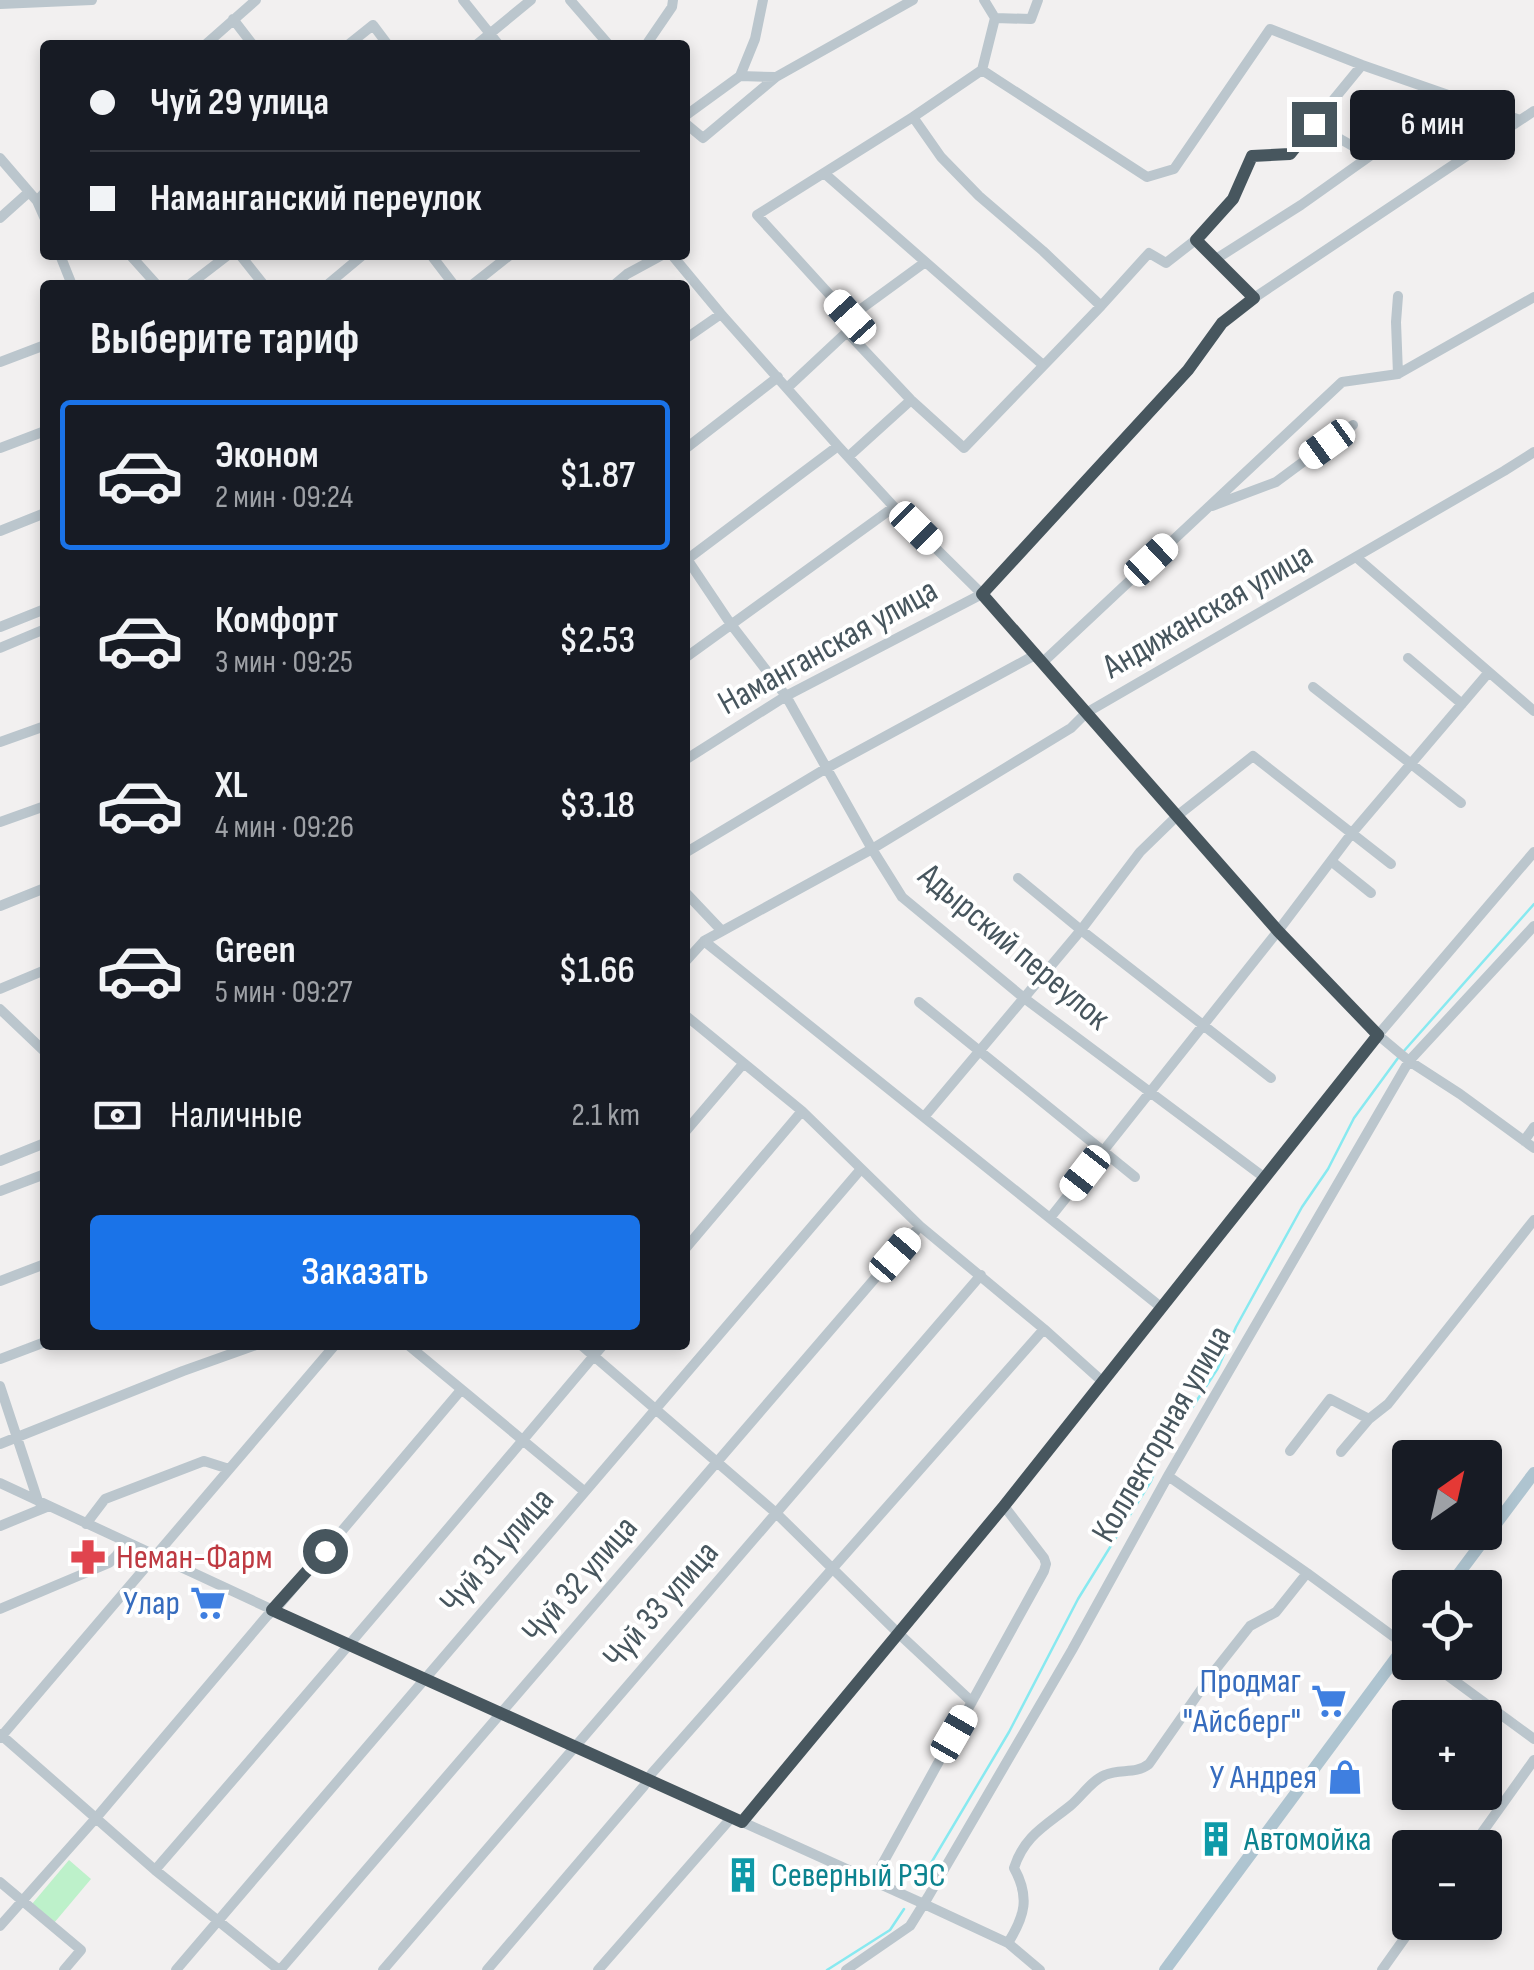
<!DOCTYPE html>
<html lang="ru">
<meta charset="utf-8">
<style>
body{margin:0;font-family:"Sofia Sans Condensed",sans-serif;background:#242831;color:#f1f3f6;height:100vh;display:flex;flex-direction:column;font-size:38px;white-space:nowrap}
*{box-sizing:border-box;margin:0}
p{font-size:32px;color:#9ea1a6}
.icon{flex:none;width:55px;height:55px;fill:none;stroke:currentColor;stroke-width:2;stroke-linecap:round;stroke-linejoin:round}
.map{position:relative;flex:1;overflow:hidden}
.panel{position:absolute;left:40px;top:280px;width:650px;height:1070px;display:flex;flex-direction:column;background:#171b24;border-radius:10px;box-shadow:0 5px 15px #0003}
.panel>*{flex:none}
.hud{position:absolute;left:40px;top:40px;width:650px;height:220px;border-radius:10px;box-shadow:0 5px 15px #0003;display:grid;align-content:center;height:220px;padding:0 50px;background:#171b24}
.needle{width:65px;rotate:34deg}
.controls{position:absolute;left:1392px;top:1440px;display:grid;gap:20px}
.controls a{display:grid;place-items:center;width:110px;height:110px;border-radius:10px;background:#171b24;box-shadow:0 5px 15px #0003;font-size:50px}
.end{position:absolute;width:45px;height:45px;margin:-22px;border:12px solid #47565e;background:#fff;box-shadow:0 0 0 5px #fff}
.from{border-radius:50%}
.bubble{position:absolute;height:70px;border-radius:10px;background:#171b24;box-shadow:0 5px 15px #0003;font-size:32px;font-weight:600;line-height:70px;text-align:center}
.car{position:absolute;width:30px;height:60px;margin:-30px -15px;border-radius:12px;box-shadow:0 0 8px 2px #0007;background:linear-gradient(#fff 24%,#345 0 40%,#fff 0 76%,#345 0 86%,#fff 0)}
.hud b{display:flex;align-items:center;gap:35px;height:95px;font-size:38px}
.hud b+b{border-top:2px solid #363941}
.hud i{width:25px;height:25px;background:#f1f3f6}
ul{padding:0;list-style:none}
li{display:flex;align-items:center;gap:30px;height:150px;margin:0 20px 15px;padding:0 30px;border:5px solid transparent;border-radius:10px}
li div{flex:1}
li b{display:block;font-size:38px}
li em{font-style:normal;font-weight:600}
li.selected{border-color:#1a73e8}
li>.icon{width:90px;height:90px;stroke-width:1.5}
h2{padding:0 50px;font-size:45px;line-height:120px}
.pay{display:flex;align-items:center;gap:25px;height:110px;padding:0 50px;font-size:38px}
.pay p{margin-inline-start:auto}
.action{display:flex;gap:20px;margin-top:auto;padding:20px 50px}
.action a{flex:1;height:115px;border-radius:10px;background:#1a73e8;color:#fff;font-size:40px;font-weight:600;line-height:115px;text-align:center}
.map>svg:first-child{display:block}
.green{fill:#bdf1ca}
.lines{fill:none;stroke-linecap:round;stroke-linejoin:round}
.stream{stroke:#88e9f0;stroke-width:2.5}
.minor{stroke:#bbc6cd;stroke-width:10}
.major{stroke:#aec4d0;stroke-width:12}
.route{stroke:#47565e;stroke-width:12}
.labels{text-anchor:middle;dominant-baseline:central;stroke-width:8;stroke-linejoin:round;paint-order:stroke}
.street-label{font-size:35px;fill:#47565e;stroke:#fff}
.health-label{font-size:35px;fill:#be3a42;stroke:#fff;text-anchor:start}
.shop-label{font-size:35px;fill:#366cbe;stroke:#fff;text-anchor:end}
.culture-label{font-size:35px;fill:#0d838f;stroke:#fff;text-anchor:start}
</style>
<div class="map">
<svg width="1534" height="1970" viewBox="0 0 1534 1970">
<rect width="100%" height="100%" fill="#f2f0f0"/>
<!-- green -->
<path class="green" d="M 69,1860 L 91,1879 L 54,1923 L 32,1904 Z"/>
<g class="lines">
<!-- stream -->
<path class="stream" d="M 1403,1052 L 1534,904
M 918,1885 L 1009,1732 L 1078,1599 L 1151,1481 L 1160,1457 L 1218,1368 L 1236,1327 L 1302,1207 L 1328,1169 L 1354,1118 L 1398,1058
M 827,1970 L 890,1930 L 904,1909"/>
<!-- minor -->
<path class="minor" d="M 463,0 L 499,45
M 570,0 L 609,45
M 984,0 L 995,18 L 982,70 L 1147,177 L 1174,169 L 1270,29 L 1362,65 L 1520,120
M 0,4 L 92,0
M 995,18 L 1031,19 L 1038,0
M 233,19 L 253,45
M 205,45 L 256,0
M 348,45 L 373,25 L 388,45
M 476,45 L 531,0
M 646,45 L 672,7 L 673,0
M 740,76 L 755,39 L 763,0
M 685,116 L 740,76 L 775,77
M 913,117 L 941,157 L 979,196 L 1043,251 L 1101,306
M 685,123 L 703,138 L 776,77 L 913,0
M 0,158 L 37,201 L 45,192
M 824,173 L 1043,365
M 37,201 L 45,219
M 0,218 L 29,192
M 1196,240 L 1254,298
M 60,255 L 72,285
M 130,255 L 157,285
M 240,255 L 264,285
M 431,255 L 454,285
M 672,255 L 721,314 L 838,446 L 894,507 L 982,594 L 1278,931 L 1378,1035 L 1409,1061 L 1460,1094 L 1534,1148
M 1216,259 L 1301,205 L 1370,156 L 1314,124
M 924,263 L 850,317 L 757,215 L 913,117 L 982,70
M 189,285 L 228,255
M 327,285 L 363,255
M 472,285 L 510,255
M 614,285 L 627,274 L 662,255
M 1398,296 L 1396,322 L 1398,374
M 850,317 L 847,332 L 911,400 L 964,448 L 1101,306 L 1149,253 L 1166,263 L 1202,235 L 1233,199 L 1252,156 L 1289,154 L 1362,65
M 685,339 L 721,314
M 0,362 L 45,345
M 787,388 L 847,332
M 0,448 L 45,431
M 685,449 L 778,377
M 848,457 L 911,400
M 1212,506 L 1276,482 L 1353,425
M 0,531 L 45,513
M 685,556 L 730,623 L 786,696 L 872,849 L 902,897 L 1024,998 L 1265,1178
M 1356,557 L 1534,711
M 685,561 L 838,446
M 0,627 L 45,609
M 0,648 L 45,629
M 685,658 L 894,507
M 1408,658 L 1462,704
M 1042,663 L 1342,382 L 1398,374 L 1534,297
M 1313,687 L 1461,803
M 0,742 L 45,726
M 685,760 L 786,696 L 982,594 L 1188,371 L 1222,323 L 1254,298 L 1534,111
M 0,822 L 45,806
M 685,853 L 825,769 L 1035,655
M 1331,861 L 1371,893
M 1018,878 L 1081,930 L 1271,1078
M 685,892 L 722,931
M 0,906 L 45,888
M 704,941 L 1162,1308
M 685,962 L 704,941 L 872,849 L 1071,728 L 1086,713 L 1504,471 L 1534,452
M 0,989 L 45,970
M 919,1002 L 1135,1177
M 0,1009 L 45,1052
M 685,1015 L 802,1111 L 920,1226 L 1044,1329 L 1103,1382
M 924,1117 L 1081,930 L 1140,852 L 1177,816 L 1253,756 L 1391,864
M 685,1132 L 743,1064
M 1524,1141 L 1534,1127
M 0,1161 L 45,1143
M 0,1191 L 45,1174
M 1050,1218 L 1278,931 L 1352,833 L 1489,672
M 685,1249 L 802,1111
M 0,1281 L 45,1264
M 408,1345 L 584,1491
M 581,1345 L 776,1513 L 897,1632 L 972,1702
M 0,1359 L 45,1342
M 0,1386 L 38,1501
M 0,1444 L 183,1371 L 256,1345
M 1290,1451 L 1330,1399 L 1369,1419
M 1341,1452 L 1369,1419 L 1388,1404 L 1534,1220
M 1168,1476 L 1307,1573 L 1409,1648
M 0,1483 L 273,1610 L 924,1904 L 1008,1943 L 1040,1970
M 86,1524 L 105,1499 L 204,1461 L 229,1469
M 0,1526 L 49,1506
M 0,1609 L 109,1563 L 117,1555 L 124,1542
M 1429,1662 L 1534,1739
M 0,1734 L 155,1870 L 279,1970
M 0,1738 L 335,1345
M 742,1822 L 1004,1506 L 1378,1035 L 1534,852
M 1471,1848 L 1534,1760
M 155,1870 C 306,1696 455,1521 603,1345
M 873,1881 L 1044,1571 L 1046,1564 L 1044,1558 L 1004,1506
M 0,1882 L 81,1950 L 64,1970
M 0,1926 L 96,1818 L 267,1616 L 280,1604 L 461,1390
M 1008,1943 C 1025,1916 1030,1897 1014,1868 C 1024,1836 1045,1826 1070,1806 C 1081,1797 1092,1780 1105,1775 C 1120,1768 1135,1775 1149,1764 L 1212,1674 L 1250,1626 L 1276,1612 L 1307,1573
M 176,1970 L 861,1169
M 280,1970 L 920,1226
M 383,1970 L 981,1275
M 487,1970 L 644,1786 L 652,1773 L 1044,1329
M 598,1970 L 732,1817
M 846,1970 L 910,1926 L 928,1897 L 1072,1650 L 1168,1476 L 1409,1061 L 1534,926
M 1382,1970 L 1416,1922"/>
<!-- major -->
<path class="major" d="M 1448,1588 L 1534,1473
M 1165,1970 L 1410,1639"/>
</g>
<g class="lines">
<!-- route -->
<path class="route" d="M 325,1551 L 272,1610 L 742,1822 L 1004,1506 L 1378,1035 L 1278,931 L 982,594 L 1188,370 L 1222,323 L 1254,298 L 1196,240 L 1233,199 L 1252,156 L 1290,154 L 1314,124"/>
</g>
<!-- icons -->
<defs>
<symbol id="pharmacy-bare" viewBox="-9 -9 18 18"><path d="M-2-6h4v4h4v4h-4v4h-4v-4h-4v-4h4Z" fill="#e0444e" stroke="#fff" stroke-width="2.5" paint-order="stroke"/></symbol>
<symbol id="supermarket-bare" viewBox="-9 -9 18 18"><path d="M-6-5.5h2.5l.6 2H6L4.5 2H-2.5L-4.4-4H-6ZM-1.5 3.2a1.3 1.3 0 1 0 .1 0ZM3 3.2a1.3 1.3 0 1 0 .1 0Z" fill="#3f7fe0" stroke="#fff" stroke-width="2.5" paint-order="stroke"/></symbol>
<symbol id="shop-bare" viewBox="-9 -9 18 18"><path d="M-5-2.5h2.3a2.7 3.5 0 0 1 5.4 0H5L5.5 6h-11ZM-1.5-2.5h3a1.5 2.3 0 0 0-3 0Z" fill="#3f7fe0" stroke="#fff" stroke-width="2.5" paint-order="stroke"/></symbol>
<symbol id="building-bare" viewBox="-9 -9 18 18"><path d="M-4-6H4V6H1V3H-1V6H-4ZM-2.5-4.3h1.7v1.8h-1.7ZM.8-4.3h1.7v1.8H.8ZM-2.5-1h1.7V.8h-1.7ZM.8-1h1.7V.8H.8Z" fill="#0f9aa8" stroke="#fff" stroke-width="2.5" paint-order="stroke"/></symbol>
</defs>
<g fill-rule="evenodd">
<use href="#pharmacy-bare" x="63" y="1532" width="50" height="50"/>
<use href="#supermarket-bare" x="183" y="1578" width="50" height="50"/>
<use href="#supermarket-bare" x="1304" y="1676" width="50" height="50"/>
<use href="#shop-bare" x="1320" y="1752" width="50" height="50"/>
<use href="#building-bare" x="1191" y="1814" width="50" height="50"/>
<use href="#building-bare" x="718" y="1850" width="50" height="50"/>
</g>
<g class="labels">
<!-- street labels -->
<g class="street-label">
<text transform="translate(1208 611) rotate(-30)">Андижанская улица</text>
<text transform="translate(828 647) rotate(-29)">Наманганская улица</text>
<text transform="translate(1014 947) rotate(40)">Адырский переулок</text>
<text transform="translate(1162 1434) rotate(-60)">Коллекторная улица</text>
<text transform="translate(497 1551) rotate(-49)">Чуй 31 улица</text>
<text transform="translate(580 1580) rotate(-49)">Чуй 32 улица</text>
<text transform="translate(661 1605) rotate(-49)">Чуй 33 улица</text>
</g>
<!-- health labels -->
<g class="health-label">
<text x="116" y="1557">Неман-Фарм</text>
</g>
<!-- shop labels -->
<g class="shop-label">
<text x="180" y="1603">Улар</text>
<text x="1301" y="1681">Продмаг<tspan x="1301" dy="40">"Айсберг"</tspan></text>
<text x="1317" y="1777">У Андрея</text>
</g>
<!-- culture labels -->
<g class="culture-label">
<text x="1244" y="1839">Автомойка</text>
<text x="771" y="1875">Северный РЭС</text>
</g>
</g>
</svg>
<div class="controls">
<a><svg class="needle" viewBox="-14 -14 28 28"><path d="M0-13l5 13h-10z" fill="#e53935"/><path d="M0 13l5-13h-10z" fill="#9ea1a6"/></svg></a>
<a><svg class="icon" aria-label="locate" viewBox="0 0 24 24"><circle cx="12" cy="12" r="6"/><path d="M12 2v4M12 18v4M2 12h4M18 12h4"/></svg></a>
<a>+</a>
<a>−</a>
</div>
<i class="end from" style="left:325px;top:1551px"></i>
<i class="end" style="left:1314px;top:124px"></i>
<div class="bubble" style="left:1350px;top:90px;width:165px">6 мин</div>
<i class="car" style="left:850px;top:317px;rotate:318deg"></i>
<i class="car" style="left:1327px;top:444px;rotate:234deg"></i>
<i class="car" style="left:916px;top:528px;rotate:135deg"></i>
<i class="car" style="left:1151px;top:560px;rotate:47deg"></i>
<i class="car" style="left:1085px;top:1173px;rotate:218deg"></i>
<i class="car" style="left:895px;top:1255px;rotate:41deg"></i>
<i class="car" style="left:954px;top:1734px;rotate:30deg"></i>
<div class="hud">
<b><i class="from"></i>Чуй 29 улица</b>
<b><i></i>Наманганский переулок</b>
</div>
<section class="panel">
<h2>Выберите тариф</h2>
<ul>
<li class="selected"><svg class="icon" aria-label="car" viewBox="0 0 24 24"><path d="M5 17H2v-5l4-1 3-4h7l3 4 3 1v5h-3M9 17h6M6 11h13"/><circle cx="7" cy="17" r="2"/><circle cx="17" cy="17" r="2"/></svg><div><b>Эконом</b><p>2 мин · 09:24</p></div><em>$1.87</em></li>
<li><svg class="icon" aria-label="car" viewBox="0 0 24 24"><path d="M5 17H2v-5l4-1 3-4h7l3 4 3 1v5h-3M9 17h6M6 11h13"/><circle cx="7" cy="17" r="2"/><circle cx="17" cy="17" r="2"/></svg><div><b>Комфорт</b><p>3 мин · 09:25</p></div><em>$2.53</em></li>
<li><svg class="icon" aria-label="car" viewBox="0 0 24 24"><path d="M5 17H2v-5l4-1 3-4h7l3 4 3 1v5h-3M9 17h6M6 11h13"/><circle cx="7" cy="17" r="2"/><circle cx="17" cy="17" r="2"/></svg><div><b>XL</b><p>4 мин · 09:26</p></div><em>$3.18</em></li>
<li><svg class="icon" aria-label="car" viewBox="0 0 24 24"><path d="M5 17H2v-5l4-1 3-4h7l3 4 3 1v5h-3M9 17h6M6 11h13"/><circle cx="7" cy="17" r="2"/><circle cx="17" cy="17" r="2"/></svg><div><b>Green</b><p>5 мин · 09:27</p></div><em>$1.66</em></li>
</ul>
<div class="pay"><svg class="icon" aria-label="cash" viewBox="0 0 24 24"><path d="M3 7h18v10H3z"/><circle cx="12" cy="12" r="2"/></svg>Наличные<p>2.1 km</p></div>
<div class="action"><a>Заказать</a></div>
</section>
</div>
